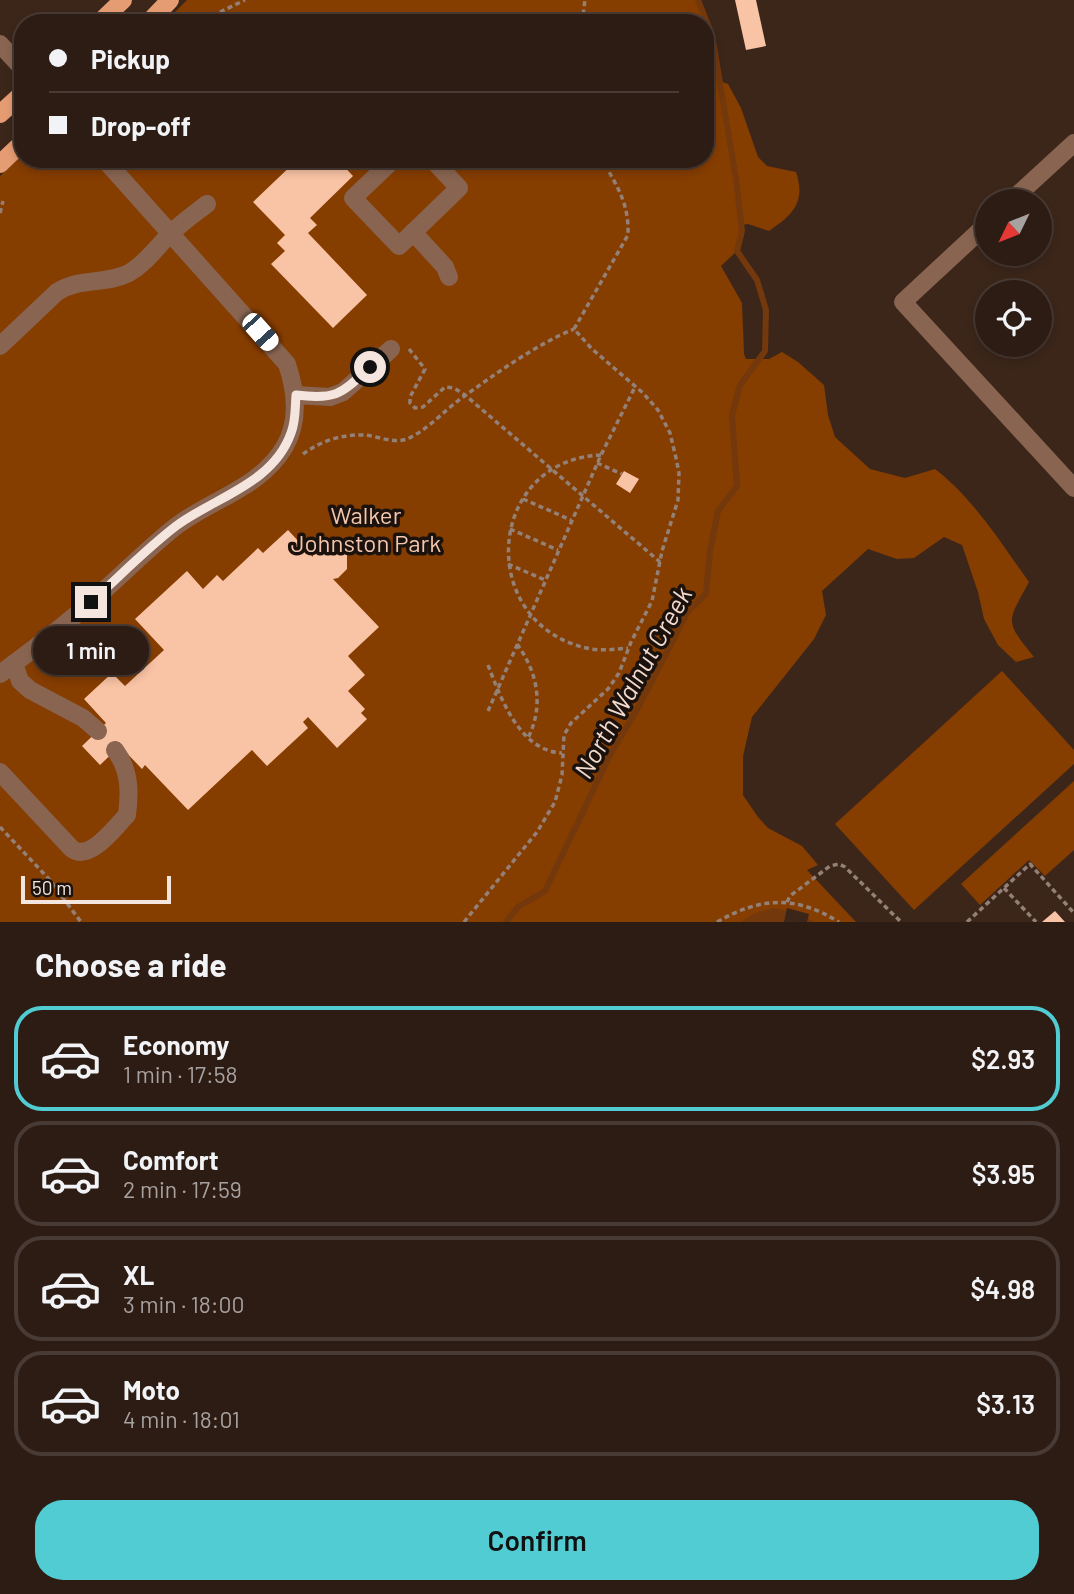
<!DOCTYPE html>
<meta charset="utf-8">
<style>
body{margin:0;font-family:Barlow,sans-serif;background:#35251d;color:#f1f3f6;height:100vh;display:flex;flex-direction:column;font-size:26px;white-space:nowrap}
*{box-sizing:border-box;margin:0}
p{font-size:23px;color:#a7a1a0}
.icon{flex:none;width:38px;height:38px;fill:none;stroke:currentColor;stroke-width:2;stroke-linecap:round;stroke-linejoin:round}
.map{position:relative;height:922px;overflow:hidden}
.panel{display:flex;flex-direction:column;background:#2d1c14;flex:1}
.panel>*{flex:none}
.banner{position:absolute;left:14px;top:14px;width:700px;height:154px;border-radius:28px;box-shadow:0 4px 10px #0003,0 0 0 2px #483a34;display:grid;align-content:center;height:154px;padding:0 35px;background:#2d1c14}
.needle{width:46px;rotate:227deg}
.tools{position:absolute;left:975px;top:189px;display:grid;gap:14px}
.tools a{display:grid;place-items:center;width:77px;height:77px;border-radius:50%;background:#2d1c14;box-shadow:0 4px 10px #0003,0 0 0 2px #483a34;font-size:35px}
.scale{position:absolute;left:21px;bottom:18px;width:150px;box-sizing:border-box;padding-left:7px;border:4px solid #f4e6de;border-top:0;font-size:19px;line-height:24px;white-space:nowrap;color:#f4e6de;-webkit-text-stroke:5px #1c120d;paint-order:stroke}
.end{position:absolute;width:32px;height:32px;margin:-16px;border:9px solid #f4e6de;background:#111;box-shadow:0 0 0 4px #111}
.from{border-radius:50%}
.bubble{position:absolute;height:49px;border-radius:24px;background:#2d1c14;box-shadow:0 4px 10px #0003,0 0 0 2px #483a34;font-size:23px;font-weight:600;line-height:49px;text-align:center}
.car{position:absolute;width:21px;height:42px;margin:-21px -10px;border-radius:9px;box-shadow:0 0 5px 2px #0007;background:linear-gradient(#fff 24%,#345 0 40%,#fff 0 76%,#345 0 86%,#fff 0)}
.banner b{display:flex;align-items:center;gap:24px;height:66px;font-size:26px}
.banner b+b{border-top:2px solid #483a34}
.banner i{width:18px;height:18px;background:#f1f3f6}
ul{padding:0;list-style:none}
li{display:flex;align-items:center;gap:21px;height:105px;margin:0 14px 10px;padding:0 21px;border:4px solid #483a34;border-radius:28px}
li div{flex:1}
li b{display:block;font-size:26px}
li em{font-style:normal;font-weight:600}
li.on{border-color:#51ccd3}
li>.icon{width:63px;height:63px;stroke-width:1.5}
h2{padding:0 35px;font-size:32px;line-height:84px}
.action{display:flex;gap:14px;margin-top:auto;padding:14px 35px}
.action a{flex:1;height:80px;border-radius:28px;background:#51ccd3;color:#111;font-size:28px;font-weight:600;line-height:80px;text-align:center}
.map>svg:first-child{display:block}
.green{fill:#863d00}
.water{fill:#73380c}
.pier{fill:#3c261a}
.lines{fill:none;stroke-linecap:round;stroke-linejoin:round}
.stream{stroke:#73380c;stroke-width:6}
.building{fill:#f9c3a5}
.path{stroke:#938177;stroke-width:3.5;stroke-dasharray:5 3.5;stroke-linecap:butt}
.minor{stroke:#896551;stroke-width:18}
.major{stroke:#e69c72;stroke-width:18}
.route{stroke:#f4e6de;stroke-width:9}
.labels{text-anchor:middle;dominant-baseline:central;stroke-width:7;stroke-linejoin:round;paint-order:stroke}
.park-label{font-size:24px;fill:#f3c6ad;stroke:#1c120d}
.water-label{font-size:26px;font-style:italic;fill:#f2dbce;stroke:#1c120d}
</style>
<div class="map">
<svg width="1074" height="922" viewBox="0 0 1074 922">
<rect width="100%" height="100%" fill="#3c261a"/>
<!-- green -->
<path class="green" d="M 187,0 L 698,0 L 712,35 L 719,81 L 728,84 L 741,108 L 758,157 L 767,166 L 796,172 C 806,202 793,215 769,231 L 748,224 L 741,225 L 737,251 L 721,266 L 742,303 L 744,354 L 746,359 L 769,359 L 782,352 L 798,362 L 824,385 L 828,415 L 835,437 L 870,469 L 905,478 L 935,469 C 974,499 1001,543 1029,582 C 1007,623 1004,620 1034,657 L 1016,662 L 998,645 L 984,619 L 978,592 L 962,545 L 944,537 L 914,558 L 897,559 L 868,549 L 822,591 L 826,615 L 814,639 L 752,717 L 743,756 L 743,795 L 758,817 L 768,828 L 802,846 L 818,865 L 807,870 L 856,922 L 0,922 L 0,176 L 23,155 L 23,159 L 705,159 L 705,23 L 164,23 Z
M 1002,671 L 1074,750 L 1074,764 L 914,910 L 835,824 Z
M 1074,781 L 1074,850 L 1045,876 L 1029,860 L 980,905 L 961,884 Z"/>
<!-- water -->
<path class="water" d="M 773,908 L 800,913 L 814,922 L 741,922 L 754,914 Z"/>
<!-- pier -->
<path class="pier" d="M 787,908 L 809,914 L 807,922 L 784,922 Z"/>
<g class="lines">
<!-- stream -->
<path class="stream" d="M 506,922 L 518,907 L 545,891 L 610,755 L 638,708 L 688,611 L 706,594 L 710,551 L 718,511 L 737,486 L 732,415 L 740,385 L 765,351 L 766,310 L 757,280 L 737,251 L 742,231 L 736,179 L 712,35 L 698,0"/>
</g>
<!-- building -->
<path class="building" d="M 735,0 L 756,0 L 766,46 L 746,50 Z
M 298,159 L 337,159 L 353,176 L 310,218 L 317,225 L 308,233 L 367,295 L 333,328 L 271,264 L 285,251 L 277,243 L 285,235 L 253,202 Z
M 624,471 L 639,479 L 630,493 L 616,484 Z
M 288,530 L 313,557 L 313,554 L 323,544 L 339,545 L 347,555 L 347,569 L 338,578 L 333,579 L 379,627 L 348,656 L 365,675 L 348,691 L 365,709 L 361,713 L 367,719 L 337,748 L 308,717 L 303,722 L 308,728 L 267,766 L 252,750 L 188,810 L 145,765 L 142,769 L 120,746 L 100,765 L 82,746 L 106,723 L 84,699 L 112,673 L 125,686 L 164,650 L 135,619 L 187,571 L 203,589 L 217,575 L 223,581 L 258,548 L 263,553 Z
M 1055,911 L 1065,922 L 1042,922 Z"/>
<g class="lines">
<!-- path -->
<path class="path" d="M 197,23 L 245,0
M 582,23 L 585,0
M 0,213 L 3,201
M 574,329 L 628,235 C 629,202 617,187 602,159
M 409,349 L 425,369 L 410,397 L 410,403 L 415,408 L 423,407 L 445,387 L 454,388 L 465,395 L 660,562
M 303,454 C 321,441 342,434 364,435 C 378,436 393,444 407,439 C 426,431 443,412 459,400 C 492,376 537,344 574,329
M 601,455 C 484,460 475,627 591,649 C 603,651 616,649 628,648
M 597,463 L 622,474
M 523,499 L 571,520
M 510,529 L 558,550
M 508,564 L 545,580
M 517,644 C 538,673 544,706 528,738
M 488,665 C 501,699 520,751 562,753
M 488,711 L 601,455 L 635,387
M 0,827 L 48,878 L 81,922
M 1004,888 L 1036,922
M 787,902 L 790,896 L 830,866 L 839,864 L 845,867 L 901,922
M 464,922 L 537,832 L 555,802 L 562,775 L 564,735 L 571,723 L 608,689 L 619,673 L 631,642 L 652,601 L 662,551 L 678,500 L 679,473 L 676,458 L 670,433 L 658,410 L 643,393 L 592,349 L 574,329
M 717,922 C 761,897 795,895 839,922
M 967,922 L 1030,864 L 1074,913"/>
<!-- minor -->
<path class="minor" d="M 0,44 L 23,69
M 394,159 L 353,198 L 399,246 L 459,188 L 432,159
M 1011,201 L 1074,143
M 987,224 L 903,302 L 1074,488
M 413,232 L 445,267 L 449,277
M 0,346 L 57,292 C 81,277 105,285 129,273 C 145,264 156,248 169,235 C 180,224 194,214 207,204
M 295,395 L 330,397 L 343,392 L 391,349
M 14,663 L 20,681 L 30,690 L 83,718 L 98,731
M 0,674 C 31,651 63,627 92,601 C 120,577 146,550 175,527 C 211,499 261,488 285,446 C 300,420 296,391 287,364 L 104,159
M 0,772 L 72,849 C 90,862 115,827 127,815 C 130,792 130,770 115,750"/>
<!-- major -->
<path class="major" d="M 99,23 L 123,0
M 148,23 L 170,0
M 0,114 L 23,93
M 0,164 L 23,142"/>
</g>
<g class="lines">
<!-- route -->
<path class="route" d="M 91,602 C 119,577 146,549 176,526 C 215,497 273,484 291,433 C 296,421 295,407 296,395 C 337,400 341,394 370,367"/>
</g>
<g class="labels">
<!-- park labels -->
<g class="park-label">
<text x="366" y="514">Walker<tspan x="366" dy="28">Johnston Park</tspan></text>
</g>
<!-- water labels -->
<g class="water-label">
<text transform="translate(632 682) rotate(-61)">North Walnut Creek</text>
</g>
</g>
</svg>
<div class="tools">
<a><svg class="needle" viewBox="-14 -14 28 28"><path d="M0-13l5 13h-10z" fill="#e53935"/><path d="M0 13l5-13h-10z" fill="#a7a1a0"/></svg></a>
<a><svg class="icon" aria-label="locate" viewBox="0 0 24 24"><circle cx="12" cy="12" r="6"/><path d="M12 2v4M12 18v4M2 12h4M18 12h4"/></svg></a>
</div>
<div class="scale">50 m</div>
<i class="end from" style="left:370px;top:367px"></i>
<i class="end" style="left:91px;top:602px"></i>
<div class="bubble" style="left:33px;top:626px;width:116px">1 min</div>
<i class="car" style="left:260px;top:332px;rotate:138deg"></i>
<div class="banner">
<b><i class="from"></i>Pickup</b>
<b><i></i>Drop-off</b>
</div>
</div>
<section class="panel">
<h2>Choose a ride</h2>
<ul>
<li class="on"><svg class="icon" aria-label="car" viewBox="0 0 24 24"><path d="M5 17H2v-5l4-1 3-4h7l3 4 3 1v5h-3M9 17h6M6 11h13"/><circle cx="7" cy="17" r="2"/><circle cx="17" cy="17" r="2"/></svg><div><b>Economy</b><p>1 min · 17:58</p></div><em>$2.93</em></li>
<li><svg class="icon" aria-label="car" viewBox="0 0 24 24"><path d="M5 17H2v-5l4-1 3-4h7l3 4 3 1v5h-3M9 17h6M6 11h13"/><circle cx="7" cy="17" r="2"/><circle cx="17" cy="17" r="2"/></svg><div><b>Comfort</b><p>2 min · 17:59</p></div><em>$3.95</em></li>
<li><svg class="icon" aria-label="car" viewBox="0 0 24 24"><path d="M5 17H2v-5l4-1 3-4h7l3 4 3 1v5h-3M9 17h6M6 11h13"/><circle cx="7" cy="17" r="2"/><circle cx="17" cy="17" r="2"/></svg><div><b>XL</b><p>3 min · 18:00</p></div><em>$4.98</em></li>
<li><svg class="icon" aria-label="car" viewBox="0 0 24 24"><path d="M5 17H2v-5l4-1 3-4h7l3 4 3 1v5h-3M9 17h6M6 11h13"/><circle cx="7" cy="17" r="2"/><circle cx="17" cy="17" r="2"/></svg><div><b>Moto</b><p>4 min · 18:01</p></div><em>$3.13</em></li>
</ul>
<div class="action"><a>Confirm</a></div>
</section>
